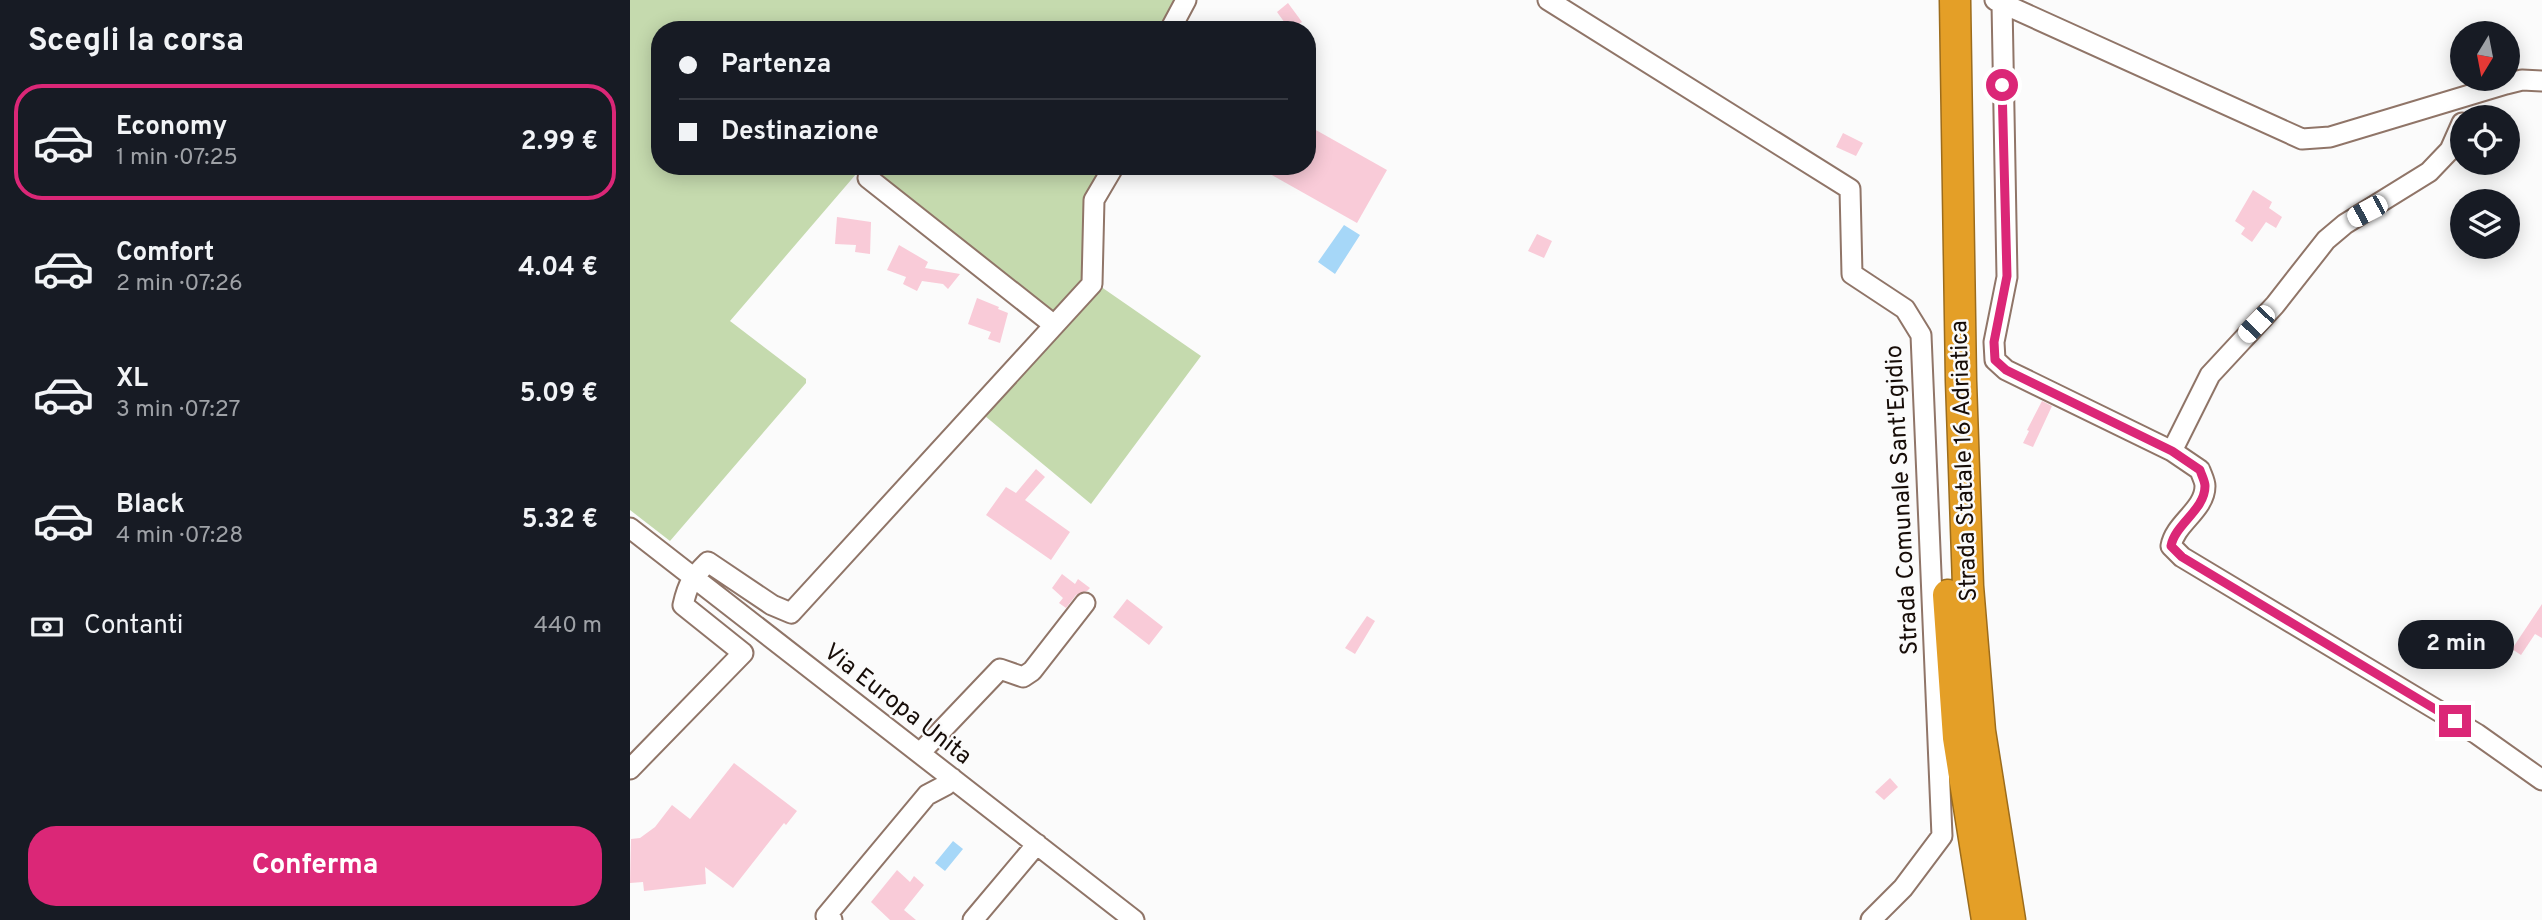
<!DOCTYPE html>
<html lang="it">
<meta charset="utf-8">
<style>
body{margin:0;font-family:Overpass,sans-serif;background:#20242c;color:#f1f3f6;height:100vh;display:flex;flex-direction:column;font-size:26px;white-space:nowrap}
*{box-sizing:border-box;margin:0}
p{font-size:23px;color:#9ea1a6}
.icon{flex:none;width:38px;height:38px;fill:none;stroke:currentColor;stroke-width:2;stroke-linecap:round;stroke-linejoin:round}
.map{position:relative;flex:1;overflow:hidden}
.panel{display:flex;flex-direction:column;background:#171b24;width:630px}
.panel>*{flex:none}
.hud{position:absolute;left:21px;top:21px;width:665px;height:154px;border-radius:28px;box-shadow:0 4px 18px #0003;display:grid;align-content:center;height:154px;padding:0 28px;background:#171b24}
.needle{width:46px;rotate:190deg}
.buttons{position:absolute;left:1820px;top:21px;display:grid;gap:14px}
.buttons a{display:grid;place-items:center;width:70px;height:70px;border-radius:50%;background:#171b24;box-shadow:0 4px 18px #0003;font-size:35px}
.end{position:absolute;width:32px;height:32px;margin:-16px;border:9px solid #db2777;background:#fff;box-shadow:0 0 0 4px #fff}
.from{border-radius:50%}
.bubble{position:absolute;height:49px;border-radius:24px;background:#171b24;box-shadow:0 4px 18px #0003;font-size:23px;font-weight:700;line-height:49px;text-align:center}
.car{position:absolute;width:21px;height:42px;margin:-21px -10px;border-radius:9px;box-shadow:0 0 5px 2px #0007;background:linear-gradient(#fff 24%,#345 0 40%,#fff 0 76%,#345 0 86%,#fff 0)}
.hud b{display:flex;align-items:center;gap:24px;height:66px;font-size:26px}
.hud b+b{border-top:2px solid #363941}
.hud i{width:18px;height:18px;background:#f1f3f6}
ul{padding:0;list-style:none}
li{display:flex;align-items:center;gap:21px;height:116px;margin:0 14px 10px;padding:0 14px;border:4px solid transparent;border-radius:28px}
li div{flex:1}
li b{display:block;font-size:26px}
li em{font-style:normal;font-weight:700}
li.active{border-color:#db2777}
li>.icon{width:63px;height:63px;stroke-width:1.5}
h2{padding:0 28px;font-size:32px;line-height:84px}
.pay{display:flex;align-items:center;gap:18px;height:77px;padding:0 28px;font-size:26px}
.pay p{margin-inline-start:auto}
.primary-button{display:flex;gap:14px;margin-top:auto;padding:14px 28px}
.primary-button a{flex:1;height:80px;border-radius:28px;background:#db2777;color:#fff;font-size:28px;font-weight:700;line-height:80px;text-align:center}
main{display:flex;flex:1;min-height:0}
.map>svg:first-child{display:block}
.green{fill:#c5daae}
.water{fill:#a6d7f8}
.building{fill:#f9cbd8}
.lines{fill:none;stroke-linecap:round;stroke-linejoin:round}
.minor-casing{stroke:#907568;stroke-width:23}
.highway-casing{stroke:#9c6c1c;stroke-width:33}
.minor{stroke:#fff;stroke-width:19}
.highway{stroke:#e49f27;stroke-width:30}
.route{stroke:#db2777;stroke-width:9}
.labels{text-anchor:middle;dominant-baseline:central;stroke-width:5;stroke-linejoin:round;paint-order:stroke}
.street-label{font-size:24px;fill:#170d08;stroke:#fbfbfb}
</style>
<main>
<section class="panel">
<h2>Scegli la corsa</h2>
<ul>
<li class="active"><svg class="icon" aria-label="car" viewBox="0 0 24 24"><path d="M5 17H2v-5l4-1 3-4h7l3 4 3 1v5h-3M9 17h6M6 11h13"/><circle cx="7" cy="17" r="2"/><circle cx="17" cy="17" r="2"/></svg><div><b>Economy</b><p>1 min · 07:25</p></div><em>2.99 €</em></li>
<li><svg class="icon" aria-label="car" viewBox="0 0 24 24"><path d="M5 17H2v-5l4-1 3-4h7l3 4 3 1v5h-3M9 17h6M6 11h13"/><circle cx="7" cy="17" r="2"/><circle cx="17" cy="17" r="2"/></svg><div><b>Comfort</b><p>2 min · 07:26</p></div><em>4.04 €</em></li>
<li><svg class="icon" aria-label="car" viewBox="0 0 24 24"><path d="M5 17H2v-5l4-1 3-4h7l3 4 3 1v5h-3M9 17h6M6 11h13"/><circle cx="7" cy="17" r="2"/><circle cx="17" cy="17" r="2"/></svg><div><b>XL</b><p>3 min · 07:27</p></div><em>5.09 €</em></li>
<li><svg class="icon" aria-label="car" viewBox="0 0 24 24"><path d="M5 17H2v-5l4-1 3-4h7l3 4 3 1v5h-3M9 17h6M6 11h13"/><circle cx="7" cy="17" r="2"/><circle cx="17" cy="17" r="2"/></svg><div><b>Black</b><p>4 min · 07:28</p></div><em>5.32 €</em></li>
</ul>
<div class="pay"><svg class="icon" aria-label="cash" viewBox="0 0 24 24"><path d="M3 7h18v10H3z"/><circle cx="12" cy="12" r="2"/></svg>Contanti<p>440 m</p></div>
<div class="primary-button"><a>Conferma</a></div>
</section>
<div class="map">
<svg width="1912" height="920" viewBox="0 0 1912 920">
<rect width="100%" height="100%" fill="#fbfbfb"/>
<!-- green -->
<path class="green" d="M 0,0 L 550,0 L 532,30 L 30,30 L 30,166 L 233,166 L 100,321 L 176,379 L 176,383 L 40,541 L 0,510 Z
M 235,166 L 476,166 L 454,283 L 424,316 Z
M 467,284 L 571,356 L 461,504 L 355,416 Z"/>
<!-- water -->
<path class="water" d="M 714,225 L 730,235 L 705,274 L 688,262 Z
M 323,841 L 333,849 L 315,871 L 305,863 Z"/>
<!-- building -->
<path class="building" d="M 658,3 L 672,22 L 660,30 L 647,12 Z
M 677,125 L 757,170 L 727,223 L 626,166 L 677,166 Z
M 1213,133 L 1233,143 L 1226,156 L 1206,147 Z
M 1623,190 L 1642,202 L 1639,208 L 1652,217 L 1646,228 L 1636,222 L 1622,242 L 1611,234 L 1615,228 L 1605,221 Z
M 207,217 L 241,222 L 240,254 L 225,252 L 226,245 L 205,244 Z
M 907,234 L 922,241 L 914,258 L 898,251 Z
M 269,245 L 298,262 L 295,268 L 330,274 L 318,289 L 313,284 L 292,281 L 287,291 L 273,284 L 276,277 L 257,270 Z
M 347,298 L 369,307 L 368,309 L 378,313 L 370,343 L 358,339 L 361,332 L 338,324 Z
M 1412,401 L 1422,406 L 1403,447 L 1393,443 L 1399,431 L 1397,430 Z
M 406,469 L 415,477 L 395,500 L 440,532 L 421,560 L 356,515 L 376,487 L 386,493 Z
M 432,574 L 445,584 L 448,579 L 460,588 L 457,591 L 446,595 L 436,608 L 429,603 L 433,598 L 422,588 Z
M 497,599 L 533,627 L 519,645 L 483,617 Z
M 1912,604 L 1912,638 L 1905,634 L 1891,655 L 1882,649 Z
M 737,616 L 745,621 L 725,654 L 715,648 Z
M 104,763 L 167,811 L 156,825 L 154,823 L 103,888 L 75,867 L 76,884 L 14,891 L 13,882 L 0,883 L 1,839 L 10,838 L 25,827 L 42,805 L 60,819 Z
M 1260,778 L 1268,787 L 1254,800 L 1245,792 Z
M 267,870 L 280,882 L 284,876 L 294,885 L 274,910 L 286,920 L 260,920 L 241,902 Z"/>
<g class="lines">
<defs>
<path id="minor" d="M 918,0 L 1220,189 L 1222,274 L 1275,309 L 1291,335 L 1312,836 L 1273,888 L 1241,920
M 1365,0 L 1672,139 L 1700,137 L 1876,84 L 1892,80 L 1912,81
M 1372,3 L 1377,277 L 1364,342 L 1365,360 L 1376,370 L 1542,451 L 1570,470 C 1571,474 1575,481 1575,486 C 1575,510 1545,523 1541,546 L 1552,557 L 1847,734 L 1912,780
M 540,30 L 556,0
M 238,178 L 424,325
M 1542,451 L 1580,375 L 1645,305 L 1696,240 L 1715,224 L 1799,172 L 1820,150 L 1832,123
M 0,528 L 504,920
M 290,753 L 370,669 L 393,677 L 402,671 L 455,603
M 0,769 L 113,653 L 53,605 C 58,583 62,578 78,562 L 142,605 L 161,613 L 462,284 L 464,200 L 484,166
M 202,920 L 196,916 L 297,795 L 316,785 L 322,778
M 343,920 L 407,844"/>
<path id="highway" d="M 1325,0 L 1331,381 L 1338,586 L 1350,731 L 1380,920
M 1318,595 L 1328,738 L 1357,920"/>
</defs>
<!-- minor casing -->
<use href="#minor" class="minor-casing"/>
<!-- highway casing -->
<use href="#highway" class="highway-casing"/>
<!-- minor -->
<use href="#minor" class="minor"/>
<!-- highway -->
<use href="#highway" class="highway"/>
</g>
<g class="lines">
<!-- route -->
<path class="route" d="M 1372,85 L 1377,276 L 1364,342 L 1365,360 L 1376,370 L 1542,451 L 1570,470 C 1571,474 1575,481 1575,486 C 1575,510 1545,524 1541,546 L 1552,557 L 1825,721"/>
</g>
<g class="labels">
<!-- street labels -->
<g class="street-label">
<text transform="translate(1335 461) rotate(-92)">Strada Statale 16 Adriatica</text>
<text transform="translate(1273 500) rotate(-93)">Strada Comunale Sant'Egidio</text>
<text transform="translate(267 705) rotate(38)">Via Europa Unita</text>
</g>
</g>
</svg>
<div class="buttons">
<a><svg class="needle" viewBox="-14 -14 28 28"><path d="M0-13l5 13h-10z" fill="#e53935"/><path d="M0 13l5-13h-10z" fill="#9ea1a6"/></svg></a>
<a><svg class="icon" aria-label="locate" viewBox="0 0 24 24"><circle cx="12" cy="12" r="6"/><path d="M12 2v4M12 18v4M2 12h4M18 12h4"/></svg></a>
<a><svg class="icon" aria-label="layers" viewBox="0 0 24 24"><path d="M12 4l9 5-9 5-9-5zM3 14l9 5 9-5"/></svg></a>
</div>
<i class="end from" style="left:1372px;top:85px"></i>
<i class="end" style="left:1825px;top:721px"></i>
<div class="bubble" style="left:1768px;top:620px;width:116px">2 min</div>
<i class="car" style="left:1737px;top:211px;rotate:242deg"></i>
<i class="car" style="left:1626px;top:324px;rotate:224deg"></i>
<div class="hud">
<b><i class="from"></i>Partenza</b>
<b><i></i>Destinazione</b>
</div>
</div>
</main>
